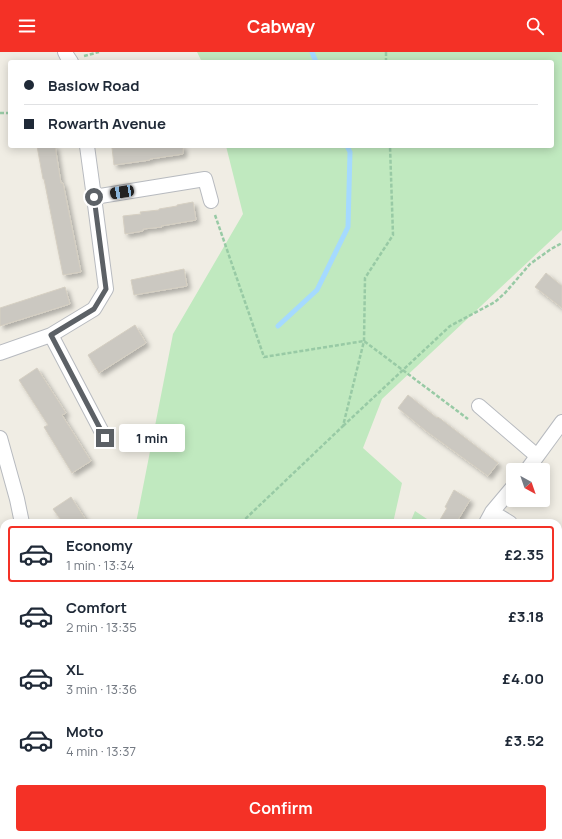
<!DOCTYPE html>
<meta charset="utf-8">
<style>
body{margin:0;font-family:Manrope,sans-serif;background:#f2f2f3;color:#1f2937;height:100vh;display:flex;flex-direction:column;font-size:15px;white-space:nowrap}
*{box-sizing:border-box;margin:0}
p{font-size:13px;color:#747a83}
.icon{flex:none;width:22px;height:22px;fill:none;stroke:currentColor;stroke-width:2;stroke-linecap:round;stroke-linejoin:round}
.map{position:relative;flex:1;overflow:hidden}
.side{position:absolute;left:0px;top:467px;width:562px;height:320px;display:flex;flex-direction:column;background:#fff;border-radius:12px 12px 0 0;box-shadow:0 2px 10px #0003}
.side>*{flex:none}
.top-card{position:absolute;left:8px;top:8px;width:546px;height:88px;border-radius:4px;box-shadow:0 2px 10px #0003;display:grid;align-content:center;height:88px;padding:0 16px;background:#fff}
.needle{width:26px;rotate:140deg}
.controls{position:absolute;left:506px;top:411px;display:grid;gap:8px}
.controls a{display:grid;place-items:center;width:44px;height:44px;border-radius:4px;background:#fff;box-shadow:0 2px 10px #0003;font-size:20px}
.end{position:absolute;width:18px;height:18px;margin:-9px;border:5px solid #5c6166;background:#fff;box-shadow:0 0 0 2px #fff}
.from{border-radius:50%}
.bubble{position:absolute;height:28px;border-radius:4px;background:#fff;box-shadow:0 2px 10px #0003;font-size:13px;font-weight:700;line-height:28px;text-align:center}
.car{position:absolute;width:12px;height:24px;margin:-12px -6px;border-radius:5px;box-shadow:0 0 3px 1px #0007;background:linear-gradient(#222 24%,#8ab4d8 0 40%,#222 0 76%,#8ab4d8 0 86%,#222 0)}
.top-card b{display:flex;align-items:center;gap:14px;height:38px;font-size:15px}
.top-card b+b{border-top:1px solid #e0e1e3}
.top-card i{width:10px;height:10px;background:#1f2937}
ul{padding:7px 0 0;list-style:none}
li{display:flex;align-items:center;gap:12px;height:56px;margin:0 8px 6px;padding:0 8px;border:2px solid transparent;border-radius:4px}
li div{flex:1}
li b{display:block;font-size:15px}
li em{font-style:normal;font-weight:700}
li.selected{border-color:#f43126}
li>.icon{width:36px;height:36px;stroke-width:1.5}
.primary-button{display:flex;gap:8px;margin-top:auto;padding:8px 16px}
.primary-button a{flex:1;height:46px;border-radius:4px;background:#f43126;color:#fff;font-size:16px;font-weight:700;line-height:46px;text-align:center}
header{display:flex;justify-content:space-between;align-items:center;height:52px;padding:0 16px;background:#f43126;color:#fff;font-size:18px;font-weight:700}
.map>svg:first-child{display:block}
.green{fill:#c0e9bf}
.lines{fill:none;stroke-linecap:round;stroke-linejoin:round}
.stream{stroke:#a5daff;stroke-width:5}
.building{fill:#cbc8c1;stroke:#d5cfc2;filter:url(#shadow)}
.lane-casing{stroke:#b7babf;stroke-width:9}
.street-casing{stroke:#b7babf;stroke-width:16}
.path{stroke:#98caa5;stroke-width:2.5;stroke-dasharray:4 2;stroke-linecap:butt}
.lane{stroke:#fff;stroke-width:7}
.street{stroke:#fff;stroke-width:14}
.route{stroke:#5c6166;stroke-width:5}
</style>
<header><svg class="icon" aria-label="menu" viewBox="0 0 24 24"><path d="M4 6h16M4 12h16M4 18h16"/></svg>Cabway<svg class="icon" aria-label="search" viewBox="0 0 24 24"><circle cx="10" cy="10" r="6"/><path d="M15 15l6 6"/></svg></header>
<div class="map">
<svg width="562" height="787" viewBox="0 0 562 787">
<defs>
<filter id="shadow"><feDropShadow dx="3.5" dy="3.5" stdDeviation="2" flood-color="#0004"/></filter>
</defs>
<rect width="100%" height="100%" fill="#f0ede4"/>
<!-- green -->
<path class="green" d="M 197,0 L 562,0 L 562,178 L 382,347 L 363,396 L 402,431 L 393,471 L 136,471 L 173,282 L 243,162 L 226,94 L 552,94 L 552,10 L 202,10 Z
M 415,459 L 433,471 L 410,471 Z
M 38,783 L 229,783 L 249,787 L 38,787 Z"/>
<g class="lines">
<!-- stream -->
<path class="stream" d="M 312,0 L 316,10
M 278,274 L 317,238 L 348,175 L 350,100 L 347,94"/>
</g>
<!-- building -->
<path class="building" d="M 37,94 L 55,94 L 61,131 L 63,131 L 81,220 L 63,223 L 44,127 L 43,127 Z
M 130,94 L 183,94 L 183,102 L 150,107 L 150,108 L 114,113 L 112,96 Z
M 193,150 L 196,168 L 161,174 L 162,175 L 143,177 L 143,179 L 125,182 L 123,164 L 141,162 L 140,160 L 159,158 L 159,157 L 177,154 L 177,153 Z
M 184,217 L 187,234 L 134,243 L 131,228 Z
M 546,221 L 562,234 L 562,256 L 535,235 Z
M 65,235 L 70,252 L 0,274 L 0,256 Z
M 135,273 L 146,291 L 99,321 L 88,303 Z
M 37,316 L 66,361 L 62,363 L 91,409 L 72,421 L 44,375 L 48,373 L 19,328 Z
M 408,343 L 437,366 L 438,365 L 498,411 L 488,424 L 426,379 L 398,356 Z
M 454,438 L 470,448 L 456,471 L 438,471 L 447,456 L 445,455 Z
M 71,445 L 88,471 L 63,471 L 53,457 Z"/>
<g class="lines">
<defs>
<path id="lane" d="M 558,600 L 562,601"/>
<path id="street" d="M 65,0 L 67,4 L 71,10
M 94,145 L 205,127 L 211,149
M 51,283 L 105,386
M 0,301 L 51,283 L 94,257 L 106,237 L 94,145 L 87,94
M 479,354 L 537,404
M 0,386 L 17,447 L 22,471
M 527,418 L 562,370
M 492,460 L 510,471
M 486,471 L 492,460 L 513,435
M 558,486 L 562,487
M 0,572 L 4,571
M 558,686 L 562,686
M 25,787 L 26,783
M 374,787 L 374,783"/>
</defs>
<!-- lane casing -->
<use href="#lane" class="lane-casing"/>
<!-- street casing -->
<use href="#street" class="street-casing"/>
<!-- path -->
<path class="path" d="M 386,0 L 386,10
M 84,4 L 99,0
M 0,61 L 10,61
M 215,163 L 264,305 L 364,289 L 468,367
M 343,374 L 450,274 L 495,250 L 505,241 L 530,212 L 551,197 L 562,191
M 241,471 L 343,374 L 364,289 L 365,226 L 393,183 L 390,94
M 286,783 L 308,787
M 50,787 L 52,783
M 187,787 L 188,783
M 210,787 L 214,783"/>
<!-- lane -->
<use href="#lane" class="lane"/>
<!-- street -->
<use href="#street" class="street"/>
</g>
<g class="lines">
<!-- route -->
<path class="route" d="M 94,145 L 106,237 L 94,257 L 51,283 L 105,386"/>
</g>
</svg>
<div class="controls">
<a><svg class="needle" viewBox="-14 -14 28 28"><path d="M0-13l5 13h-10z" fill="#e53935"/><path d="M0 13l5-13h-10z" fill="#747a83"/></svg></a>
</div>
<i class="end from" style="left:94px;top:145px"></i>
<i class="end" style="left:105px;top:386px"></i>
<div class="bubble" style="left:119px;top:372px;width:66px">1 min</div>
<i class="car" style="left:122px;top:140px;rotate:261deg"></i>
<div class="top-card">
<b><i class="from"></i>Baslow Road</b>
<b><i></i>Rowarth Avenue</b>
</div>
<section class="side">
<ul>
<li class="selected"><svg class="icon" aria-label="car" viewBox="0 0 24 24"><path d="M5 17H2v-5l4-1 3-4h7l3 4 3 1v5h-3M9 17h6M6 11h13"/><circle cx="7" cy="17" r="2"/><circle cx="17" cy="17" r="2"/></svg><div><b>Economy</b><p>1 min · 13:34</p></div><em>£2.35</em></li>
<li><svg class="icon" aria-label="car" viewBox="0 0 24 24"><path d="M5 17H2v-5l4-1 3-4h7l3 4 3 1v5h-3M9 17h6M6 11h13"/><circle cx="7" cy="17" r="2"/><circle cx="17" cy="17" r="2"/></svg><div><b>Comfort</b><p>2 min · 13:35</p></div><em>£3.18</em></li>
<li><svg class="icon" aria-label="car" viewBox="0 0 24 24"><path d="M5 17H2v-5l4-1 3-4h7l3 4 3 1v5h-3M9 17h6M6 11h13"/><circle cx="7" cy="17" r="2"/><circle cx="17" cy="17" r="2"/></svg><div><b>XL</b><p>3 min · 13:36</p></div><em>£4.00</em></li>
<li><svg class="icon" aria-label="car" viewBox="0 0 24 24"><path d="M5 17H2v-5l4-1 3-4h7l3 4 3 1v5h-3M9 17h6M6 11h13"/><circle cx="7" cy="17" r="2"/><circle cx="17" cy="17" r="2"/></svg><div><b>Moto</b><p>4 min · 13:37</p></div><em>£3.52</em></li>
</ul>
<div class="primary-button"><a>Confirm</a></div>
</section>
</div>
